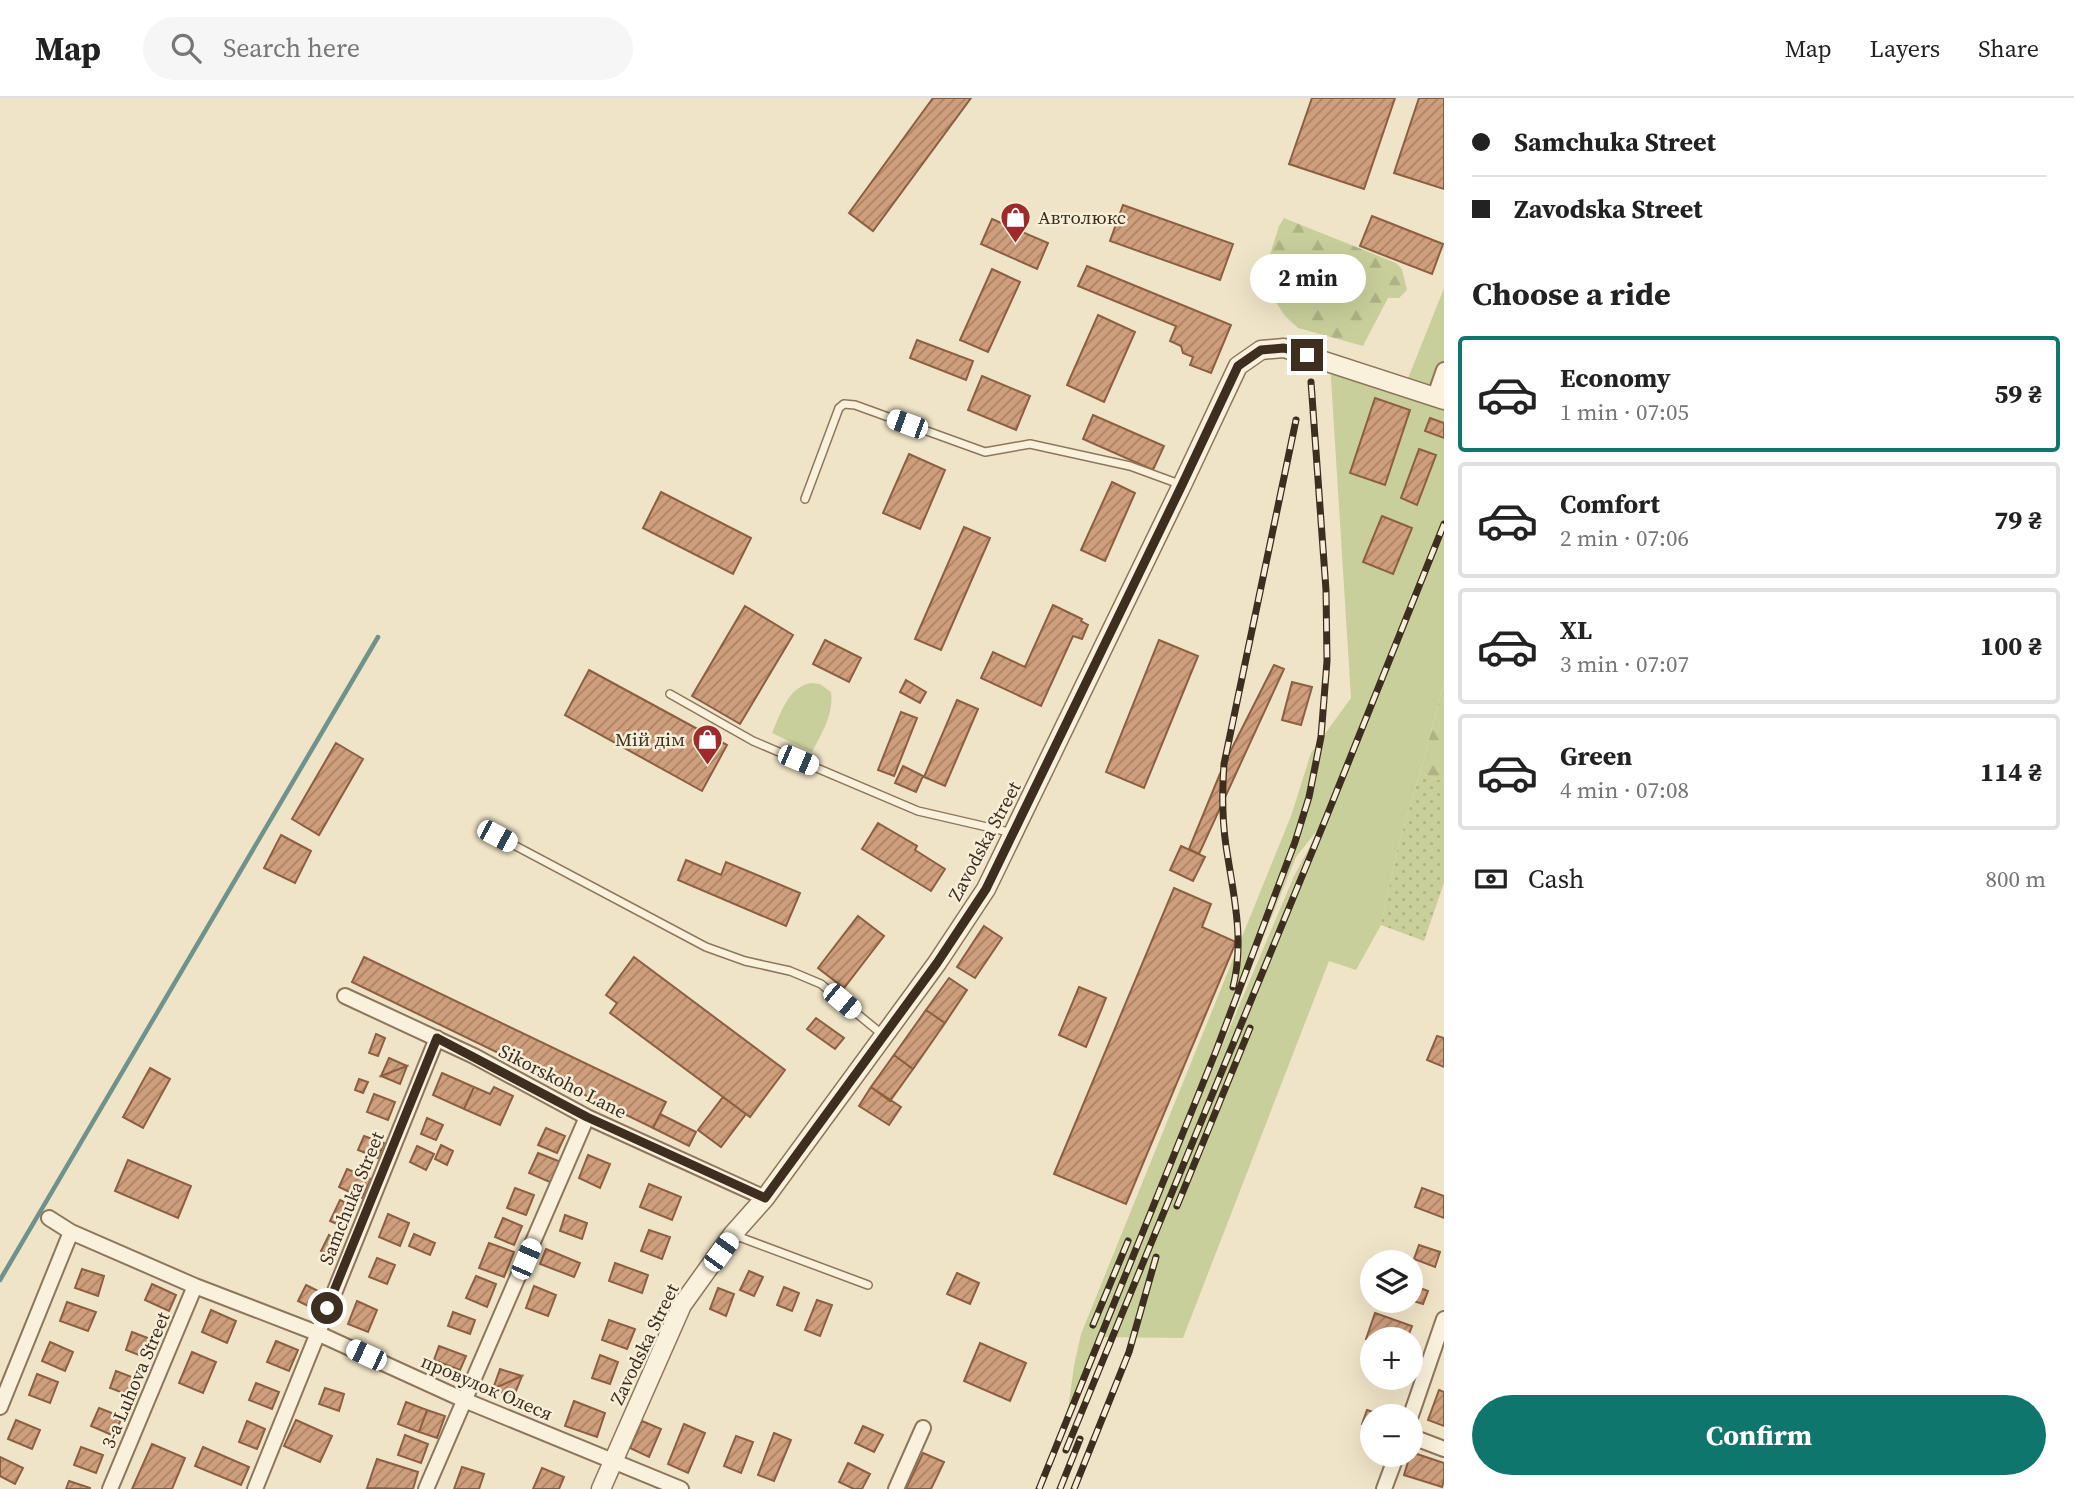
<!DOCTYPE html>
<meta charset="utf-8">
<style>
body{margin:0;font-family:"Source Serif 4",serif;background:#f6f6f6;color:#222;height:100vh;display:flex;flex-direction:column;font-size:26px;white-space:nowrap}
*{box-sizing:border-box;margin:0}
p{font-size:23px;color:#767676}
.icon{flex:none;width:38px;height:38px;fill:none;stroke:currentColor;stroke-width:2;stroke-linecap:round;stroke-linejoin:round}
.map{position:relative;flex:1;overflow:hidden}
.panel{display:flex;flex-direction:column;background:#fff;width:630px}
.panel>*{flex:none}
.hud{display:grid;align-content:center;height:154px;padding:0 28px;background:#fff}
.tools{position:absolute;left:1360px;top:1152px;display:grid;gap:14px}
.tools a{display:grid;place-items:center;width:63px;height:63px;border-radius:50%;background:#fff;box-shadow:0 7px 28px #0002;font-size:35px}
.end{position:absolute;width:32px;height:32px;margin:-16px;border:9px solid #3d2e20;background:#fff;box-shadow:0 0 0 4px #fff}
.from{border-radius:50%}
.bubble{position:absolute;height:49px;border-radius:24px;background:#fff;box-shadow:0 7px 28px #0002;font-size:23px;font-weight:700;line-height:49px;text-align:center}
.car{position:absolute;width:21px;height:42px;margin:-21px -10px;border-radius:9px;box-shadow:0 0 5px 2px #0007;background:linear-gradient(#fff 24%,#345 0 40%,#fff 0 76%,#345 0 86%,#fff 0)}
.hud b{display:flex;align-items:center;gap:24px;height:66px;font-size:26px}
.hud b+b{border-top:2px solid #e0e0e0}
.hud i{width:18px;height:18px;background:#222}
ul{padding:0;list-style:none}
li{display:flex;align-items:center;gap:21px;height:116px;margin:0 14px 10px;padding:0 14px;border:4px solid #e0e0e0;border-radius:7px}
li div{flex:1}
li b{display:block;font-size:26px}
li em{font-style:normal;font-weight:700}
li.current{border-color:#0f766e}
li>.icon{width:63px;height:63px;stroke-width:1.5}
h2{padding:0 28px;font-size:32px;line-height:84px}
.pay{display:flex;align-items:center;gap:18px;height:77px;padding:0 28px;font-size:26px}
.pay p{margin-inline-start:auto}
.button{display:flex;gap:14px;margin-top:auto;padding:14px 28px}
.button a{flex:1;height:80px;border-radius:42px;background:#0f766e;color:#fff;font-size:28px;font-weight:700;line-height:80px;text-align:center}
header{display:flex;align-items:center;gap:42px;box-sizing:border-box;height:98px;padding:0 35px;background:#fff;border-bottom:2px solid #e0e0e0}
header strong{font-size:33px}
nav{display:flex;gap:38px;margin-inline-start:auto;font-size:24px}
.search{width:490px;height:63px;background:#f6f6f6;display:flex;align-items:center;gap:18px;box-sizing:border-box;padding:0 24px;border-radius:38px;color:#767676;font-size:26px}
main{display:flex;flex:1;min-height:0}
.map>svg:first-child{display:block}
.grass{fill:#c9cf9b;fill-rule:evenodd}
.forest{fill:url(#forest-firs)}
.garden{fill:url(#garden-dots)}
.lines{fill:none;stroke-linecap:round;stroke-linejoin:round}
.stream{stroke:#6f938a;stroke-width:4.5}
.building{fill:url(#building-hatch);stroke:#8d5f41;stroke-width:2}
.service-casing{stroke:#8d765c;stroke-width:10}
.minor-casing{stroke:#8d765c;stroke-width:18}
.tertiary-casing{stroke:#8d765c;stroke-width:21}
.service{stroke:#faf1dc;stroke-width:7}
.minor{stroke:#faf1dc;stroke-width:14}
.tertiary{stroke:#faf1dc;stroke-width:18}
.rail-casing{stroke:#3d2e20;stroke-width:7}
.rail{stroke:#f7eed8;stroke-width:4.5;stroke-dasharray:13;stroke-linecap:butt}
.route{stroke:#3d2e20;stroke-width:9}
.labels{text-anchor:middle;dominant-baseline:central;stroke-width:5;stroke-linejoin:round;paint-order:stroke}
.poi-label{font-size:19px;fill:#3d2e20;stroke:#f7eed8;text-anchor:start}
.street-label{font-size:19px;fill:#3d2e20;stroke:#f7eed8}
</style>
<header>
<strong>Map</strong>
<div class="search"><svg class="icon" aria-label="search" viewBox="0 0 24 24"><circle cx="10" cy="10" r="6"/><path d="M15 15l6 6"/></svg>Search here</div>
<nav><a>Map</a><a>Layers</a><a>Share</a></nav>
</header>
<main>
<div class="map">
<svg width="1444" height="1391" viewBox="0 0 1444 1391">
<defs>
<pattern id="forest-firs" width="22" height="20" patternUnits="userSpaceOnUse" patternTransform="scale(1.75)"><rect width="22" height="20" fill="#c9cf9b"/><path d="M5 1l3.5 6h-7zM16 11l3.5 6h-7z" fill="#aeb285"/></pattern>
<pattern id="garden-dots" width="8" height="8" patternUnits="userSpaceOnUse" patternTransform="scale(1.75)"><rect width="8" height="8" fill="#c9cf9b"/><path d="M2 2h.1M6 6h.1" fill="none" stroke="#aeb285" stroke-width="1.8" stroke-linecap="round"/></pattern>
<pattern id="building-hatch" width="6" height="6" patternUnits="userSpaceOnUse" patternTransform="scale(1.75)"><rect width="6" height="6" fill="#cf9f7d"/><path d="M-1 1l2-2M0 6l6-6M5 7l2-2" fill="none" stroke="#a98266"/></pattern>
</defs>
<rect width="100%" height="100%" fill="#f0e4c8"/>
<!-- grass -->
<path class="grass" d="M 1444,190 L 1444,585 L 1420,675 L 1398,749 L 1381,827 L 1356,872 L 1329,863 L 1183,1240 L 1100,1239 L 1068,1311 L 1074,1268 L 1081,1236 L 1291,718 L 1311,655 L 1351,600 L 1330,265 L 1405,288 ZM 1322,726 L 1294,778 L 1130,1166 L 1296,759 Z
M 811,585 L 820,586 L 831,594 C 834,616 822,635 812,654 L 772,635 C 781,615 788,589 811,585 Z"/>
<!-- forest -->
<path class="forest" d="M 1284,120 L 1396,165 L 1402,171 L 1407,192 L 1399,200 L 1388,200 L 1363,248 L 1298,230 L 1285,218 L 1267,191 L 1267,166 L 1279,128 Z
M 1444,585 L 1444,684 L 1420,675 Z"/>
<!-- garden -->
<path class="garden" d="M 1420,675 L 1444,684 L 1444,785 L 1424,843 L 1381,827 L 1398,749 Z"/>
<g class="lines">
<!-- stream -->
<path class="stream" d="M 0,1182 L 378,539"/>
</g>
<!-- building -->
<path class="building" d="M 933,0 L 971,0 L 873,133 L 849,115 Z
M 1312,0 L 1395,0 L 1364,91 L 1289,66 Z
M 1419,0 L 1444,0 L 1444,91 L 1394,75 Z
M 1123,107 L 1233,146 L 1220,182 L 1110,143 Z
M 1372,118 L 1443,146 L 1432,176 L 1360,148 Z
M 992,121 L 1048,145 L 1037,171 L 981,146 Z
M 1087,168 L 1231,227 L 1211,275 L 1190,267 L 1193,259 L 1183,255 L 1181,248 L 1170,243 L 1176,228 L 1078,188 Z
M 992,171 L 1020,184 L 988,254 L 960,242 Z
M 1098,217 L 1135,234 L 1104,304 L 1067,287 Z
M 917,242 L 973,263 L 966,282 L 910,260 Z
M 982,278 L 1030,298 L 1016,332 L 968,312 Z
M 1375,300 L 1410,312 L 1385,387 L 1350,375 Z
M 1093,317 L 1164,348 L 1153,372 L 1083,341 Z
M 1430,320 L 1444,325 L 1444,340 L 1425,333 Z
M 1419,351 L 1436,357 L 1417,407 L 1401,400 Z
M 909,356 L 945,372 L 920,431 L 883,415 Z
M 1112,384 L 1135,395 L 1105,463 L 1081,452 Z
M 661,394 L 751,440 L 733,476 L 643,430 Z
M 1382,418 L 1412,430 L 1393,476 L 1363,464 Z
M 964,429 L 990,440 L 941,552 L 915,541 Z
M 1053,507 L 1082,521 L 1081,523 L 1088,527 L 1082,541 L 1073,538 L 1041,608 L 981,580 L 993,554 L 1025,569 Z
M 745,508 L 793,537 L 740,626 L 692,598 Z
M 825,542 L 861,560 L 849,584 L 813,566 Z
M 1159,542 L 1198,558 L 1144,690 L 1106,674 Z
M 1274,567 L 1284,571 L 1199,756 L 1189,751 L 1224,666 Z
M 589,572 L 727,647 L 702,693 L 565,617 Z
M 906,582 L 926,594 L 920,605 L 900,594 Z
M 1292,584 L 1312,589 L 1301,627 L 1282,622 Z
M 957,602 L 978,611 L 945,688 L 924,679 Z
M 901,614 L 917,620 L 894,678 L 878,672 Z
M 336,645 L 363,661 L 319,737 L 292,721 Z
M 903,668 L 923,678 L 916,694 L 895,685 Z
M 878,725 L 917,748 L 915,752 L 945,771 L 931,793 L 862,751 Z
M 281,737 L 311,753 L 295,785 L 264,770 Z
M 1181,748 L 1205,759 L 1193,783 L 1170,772 Z
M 686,762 L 721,777 L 726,764 L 800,795 L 786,828 L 678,782 Z
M 1174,790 L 1211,806 L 1202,829 L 1236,844 L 1126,1106 L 1054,1076 Z
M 858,818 L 884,838 L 844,890 L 818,870 Z
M 984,828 L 1002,840 L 975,880 L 957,869 Z
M 364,859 L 666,1004 L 653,1030 L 352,884 Z
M 634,859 L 785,972 L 750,1019 L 610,915 L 617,905 L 606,897 Z
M 949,880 L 967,892 L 945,925 L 926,912 Z
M 1079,889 L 1106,900 L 1086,949 L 1059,937 Z
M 926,912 L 945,925 L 913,971 L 894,957 Z
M 816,920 L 844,940 L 835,951 L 807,931 Z
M 376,936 L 385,940 L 378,958 L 369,955 Z
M 1437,938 L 1444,940 L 1444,969 L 1427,962 Z
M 894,957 L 913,971 L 890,1003 L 871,989 Z
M 389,960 L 407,968 L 381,978 Z
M 407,968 L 400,986 L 381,978 Z
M 150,970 L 170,981 L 143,1030 L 123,1019 Z
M 442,975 L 474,989 L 464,1011 L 433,997 Z
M 359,981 L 368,984 L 363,995 L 355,992 Z
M 474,989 L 490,996 L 494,989 L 513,998 L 500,1027 L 464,1011 Z
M 871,989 L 901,1009 L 889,1027 L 859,1008 Z
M 374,996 L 395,1004 L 388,1022 L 367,1014 Z
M 723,999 L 746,1016 L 721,1049 L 698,1032 Z
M 660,1016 L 696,1034 L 689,1048 L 653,1030 Z
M 427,1020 L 443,1027 L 436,1042 L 421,1036 Z
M 546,1030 L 565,1038 L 557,1055 L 538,1047 Z
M 364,1038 L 384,1045 L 378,1060 L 358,1052 Z
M 441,1047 L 453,1053 L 447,1067 L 435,1061 Z
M 417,1048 L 434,1056 L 426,1072 L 410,1064 Z
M 538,1055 L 561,1064 L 552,1085 L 529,1075 Z
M 588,1057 L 610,1066 L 600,1090 L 579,1080 Z
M 128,1062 L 191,1088 L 178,1120 L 115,1093 Z
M 347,1071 L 371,1081 L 362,1100 L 339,1089 Z
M 649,1086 L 681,1099 L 672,1122 L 640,1109 Z
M 515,1090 L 534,1097 L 526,1117 L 507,1110 Z
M 1422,1090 L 1444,1098 L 1444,1120 L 1415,1109 Z
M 340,1102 L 354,1109 L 345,1130 L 330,1123 Z
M 388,1116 L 409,1125 L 400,1148 L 379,1139 Z
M 565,1117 L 587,1125 L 582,1141 L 560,1133 Z
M 503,1120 L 522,1128 L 514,1147 L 495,1139 Z
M 649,1132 L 670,1139 L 662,1161 L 641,1153 Z
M 414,1136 L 435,1145 L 430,1157 L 409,1148 Z
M 329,1137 L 341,1144 L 333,1159 L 321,1153 Z
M 489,1145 L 514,1154 L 504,1179 L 479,1170 Z
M 1419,1147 L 1440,1154 L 1435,1169 L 1414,1161 Z
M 546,1151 L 580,1165 L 574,1179 L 540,1166 Z
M 377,1160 L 395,1167 L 387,1186 L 369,1179 Z
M 615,1165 L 648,1177 L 642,1195 L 609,1183 Z
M 82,1171 L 104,1178 L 98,1198 L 75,1190 Z
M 749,1173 L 763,1179 L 754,1198 L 740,1192 Z
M 957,1175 L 979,1185 L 970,1206 L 947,1196 Z
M 476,1178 L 496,1186 L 487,1209 L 466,1200 Z
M 152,1186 L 176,1197 L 169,1213 L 145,1202 Z
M 1410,1186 L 1428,1193 L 1423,1206 L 1410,1202 Z
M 306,1187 L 320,1194 L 312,1210 L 298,1203 Z
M 534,1188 L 556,1197 L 548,1218 L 526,1210 Z
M 784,1189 L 799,1195 L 792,1213 L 777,1207 Z
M 718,1190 L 734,1196 L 726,1218 L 710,1211 Z
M 817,1202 L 832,1207 L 820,1238 L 805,1232 Z
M 357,1203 L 377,1212 L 368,1234 L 348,1226 Z
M 67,1204 L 96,1214 L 88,1233 L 60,1223 Z
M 211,1212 L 236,1223 L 227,1245 L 202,1234 Z
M 453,1214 L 475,1222 L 470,1236 L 448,1228 Z
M 1375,1215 L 1412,1228 L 1407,1241 L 1372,1241 L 1372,1243 L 1366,1241 Z
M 609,1222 L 635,1231 L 627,1251 L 602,1242 Z
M 132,1234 L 156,1243 L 149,1261 L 126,1252 Z
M 276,1243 L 298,1252 L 289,1273 L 267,1264 Z
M 50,1244 L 73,1254 L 65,1273 L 42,1263 Z
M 980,1245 L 1026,1265 L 1010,1303 L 964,1283 Z
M 439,1248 L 466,1258 L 460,1272 L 434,1262 Z
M 192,1254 L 216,1264 L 203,1295 L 179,1285 Z
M 600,1257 L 618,1264 L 610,1286 L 592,1280 Z
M 500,1271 L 522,1278 L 493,1291 Z
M 116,1273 L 137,1281 L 131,1298 L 110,1290 Z
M 37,1276 L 58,1284 L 50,1305 L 29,1297 Z
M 522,1278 L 514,1298 L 493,1291 Z
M 1380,1279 L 1401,1279 L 1398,1290 L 1379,1285 Z
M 256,1285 L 279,1294 L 272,1311 L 249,1302 Z
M 325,1290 L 344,1296 L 339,1313 L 319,1306 Z
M 1439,1292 L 1444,1294 L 1444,1328 L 1428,1322 Z
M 574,1303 L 605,1315 L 597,1339 L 565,1328 Z
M 406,1304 L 427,1312 L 419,1334 L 398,1326 Z
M 99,1310 L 122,1319 L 114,1338 L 91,1328 Z
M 427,1312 L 445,1318 L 437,1340 L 419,1334 Z
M 1367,1312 L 1386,1318 L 1372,1318 L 1372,1330 L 1362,1326 Z
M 16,1322 L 40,1332 L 32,1351 L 8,1341 Z
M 296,1322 L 332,1338 L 320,1364 L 284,1348 Z
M 247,1323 L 265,1331 L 257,1351 L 239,1344 Z
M 642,1323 L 661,1331 L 649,1359 L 630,1350 Z
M 684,1326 L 705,1335 L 688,1375 L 668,1366 Z
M 863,1328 L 883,1337 L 874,1354 L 855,1345 Z
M 774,1335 L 791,1342 L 774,1383 L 758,1377 Z
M 405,1337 L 428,1346 L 421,1365 L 398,1357 Z
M 736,1338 L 753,1344 L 741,1375 L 724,1368 Z
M 152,1346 L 185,1360 L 172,1391 L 132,1391 Z
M 81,1349 L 103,1357 L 96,1375 L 74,1367 Z
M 203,1349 L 249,1369 L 241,1387 L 195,1368 Z
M 1411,1354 L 1444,1365 L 1444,1382 L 1442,1389 L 1404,1377 Z
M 923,1355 L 944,1364 L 931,1391 L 906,1391 Z
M 0,1359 L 23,1370 L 15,1386 L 0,1378 Z
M 377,1361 L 418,1374 L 413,1391 L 367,1390 Z
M 848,1365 L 870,1376 L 862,1391 L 854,1391 L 839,1384 Z
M 462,1369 L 484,1376 L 479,1391 L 454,1391 Z
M 542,1370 L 564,1379 L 559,1391 L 533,1391 Z
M 69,1383 L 90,1390 L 90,1391 L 66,1391 Z"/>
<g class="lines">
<defs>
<path id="service" d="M 805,401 L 839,310 L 844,306 L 855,307 L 985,354 L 1030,346 L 1130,368 L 1182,387
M 670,596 L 753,643 L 918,713 L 1013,735
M 497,738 L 706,849 L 745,863 L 790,873 L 821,886 L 883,937
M 734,1137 L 868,1187"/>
<path id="minor" d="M 1435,298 L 1444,272
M 345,898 L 474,958 L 587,1019 L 765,1100
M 49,1120 L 71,1134 L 195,1188 L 317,1235 L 464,1302 L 681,1391
M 0,1309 L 71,1134
M 1410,1320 L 1444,1221
M 1410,1338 L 1444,1351
M 110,1391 L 195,1188
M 255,1391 L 437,940
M 426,1391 L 587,1019
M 896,1391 L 923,1330
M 1384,1391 L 1397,1356"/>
<path id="tertiary" d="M 601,1391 L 682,1207 L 733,1136 L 765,1100 L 937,865 L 986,791 L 1182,387 L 1238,268 L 1261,252 L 1284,250 L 1444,302"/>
</defs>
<!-- service casing -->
<use href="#service" class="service-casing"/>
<!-- minor casing -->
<use href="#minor" class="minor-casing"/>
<!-- tertiary casing -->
<use href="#tertiary" class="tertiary-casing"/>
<!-- service -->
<use href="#service" class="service"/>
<!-- minor -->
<use href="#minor" class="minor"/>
<!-- tertiary -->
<use href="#tertiary" class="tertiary"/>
<defs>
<path id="rail" d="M 1233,889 C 1245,842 1233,794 1226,748 C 1222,720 1222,693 1224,666 L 1296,322
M 1177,1108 L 1250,930
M 1093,1227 L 1128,1143
M 1066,1352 L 1326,720 L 1444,426
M 1039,1391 L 1216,953 L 1295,744 L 1309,699 L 1321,639 L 1327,563 L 1326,492 L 1311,284
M 1060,1391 L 1080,1341
M 1074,1391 L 1129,1254 L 1156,1159"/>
</defs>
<!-- rail casing -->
<use href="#rail" class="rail-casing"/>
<!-- rail -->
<use href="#rail" class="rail"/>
</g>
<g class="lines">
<!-- route -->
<path class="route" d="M 327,1210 L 437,940 L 587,1019 L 765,1100 L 937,865 L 986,791 L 1182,387 L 1238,268 L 1261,252 L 1284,250 L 1307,257"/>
</g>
<!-- icons -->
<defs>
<symbol id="shop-pin" viewBox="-11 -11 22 30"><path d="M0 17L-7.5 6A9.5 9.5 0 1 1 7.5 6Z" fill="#9e2a2b" stroke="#f7eed8"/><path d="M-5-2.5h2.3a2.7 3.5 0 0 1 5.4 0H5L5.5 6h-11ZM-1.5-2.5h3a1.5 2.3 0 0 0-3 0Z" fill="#fff"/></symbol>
</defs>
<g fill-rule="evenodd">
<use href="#shop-pin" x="998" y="102" width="35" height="47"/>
<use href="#shop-pin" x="690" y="624" width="35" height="47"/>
</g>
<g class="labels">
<!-- poi labels -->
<g class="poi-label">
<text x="1038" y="119">Автолюкс</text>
<text x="685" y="641" text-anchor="end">Мій дім</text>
</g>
<!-- street labels -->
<g class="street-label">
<text transform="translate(984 743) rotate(-62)">Zavodska Street</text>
<text transform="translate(563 983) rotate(27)">Sikorskoho Lane</text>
<text transform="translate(351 1100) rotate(-68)">Samchuka Street</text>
<text transform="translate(644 1246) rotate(-64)">Zavodska Street</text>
<text transform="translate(135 1282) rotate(-67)">3-a Luhova Street</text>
<text transform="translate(487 1289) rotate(23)">провулок Олеся</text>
</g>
</g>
</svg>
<div class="tools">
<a><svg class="icon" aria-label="layers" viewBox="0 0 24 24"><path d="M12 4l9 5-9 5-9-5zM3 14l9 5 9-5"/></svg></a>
<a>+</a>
<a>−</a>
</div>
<i class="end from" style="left:327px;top:1210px"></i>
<i class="end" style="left:1307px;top:257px"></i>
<div class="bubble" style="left:1250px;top:156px;width:116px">2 min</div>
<i class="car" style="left:907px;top:326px;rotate:290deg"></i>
<i class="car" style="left:798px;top:662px;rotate:113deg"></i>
<i class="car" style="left:497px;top:738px;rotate:118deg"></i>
<i class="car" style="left:842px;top:903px;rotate:130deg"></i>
<i class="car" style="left:721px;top:1154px;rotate:36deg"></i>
<i class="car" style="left:526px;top:1161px;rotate:23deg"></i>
<i class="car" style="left:366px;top:1257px;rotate:295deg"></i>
</div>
<section class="panel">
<div class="hud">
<b><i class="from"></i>Samchuka Street</b>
<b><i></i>Zavodska Street</b>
</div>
<h2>Choose a ride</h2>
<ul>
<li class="current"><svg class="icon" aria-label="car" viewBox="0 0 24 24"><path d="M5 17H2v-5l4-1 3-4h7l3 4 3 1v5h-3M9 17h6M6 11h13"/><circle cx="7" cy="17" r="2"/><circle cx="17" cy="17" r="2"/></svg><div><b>Economy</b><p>1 min · 07:05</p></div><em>59 ₴</em></li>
<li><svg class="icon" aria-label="car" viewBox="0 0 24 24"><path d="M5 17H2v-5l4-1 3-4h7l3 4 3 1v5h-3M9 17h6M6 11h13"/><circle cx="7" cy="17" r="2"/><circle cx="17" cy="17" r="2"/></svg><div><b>Comfort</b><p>2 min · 07:06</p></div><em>79 ₴</em></li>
<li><svg class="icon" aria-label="car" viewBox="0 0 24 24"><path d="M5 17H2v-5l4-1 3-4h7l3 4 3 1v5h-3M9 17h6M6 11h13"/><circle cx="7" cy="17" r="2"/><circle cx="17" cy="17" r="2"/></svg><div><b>XL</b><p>3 min · 07:07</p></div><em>100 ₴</em></li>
<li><svg class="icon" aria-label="car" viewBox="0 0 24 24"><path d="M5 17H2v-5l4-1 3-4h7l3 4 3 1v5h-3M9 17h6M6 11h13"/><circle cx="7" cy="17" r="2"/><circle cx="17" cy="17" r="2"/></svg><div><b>Green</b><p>4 min · 07:08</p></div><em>114 ₴</em></li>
</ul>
<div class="pay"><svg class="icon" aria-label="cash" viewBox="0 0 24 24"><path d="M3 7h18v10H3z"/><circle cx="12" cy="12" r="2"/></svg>Cash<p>800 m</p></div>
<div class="button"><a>Confirm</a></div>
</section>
</main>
